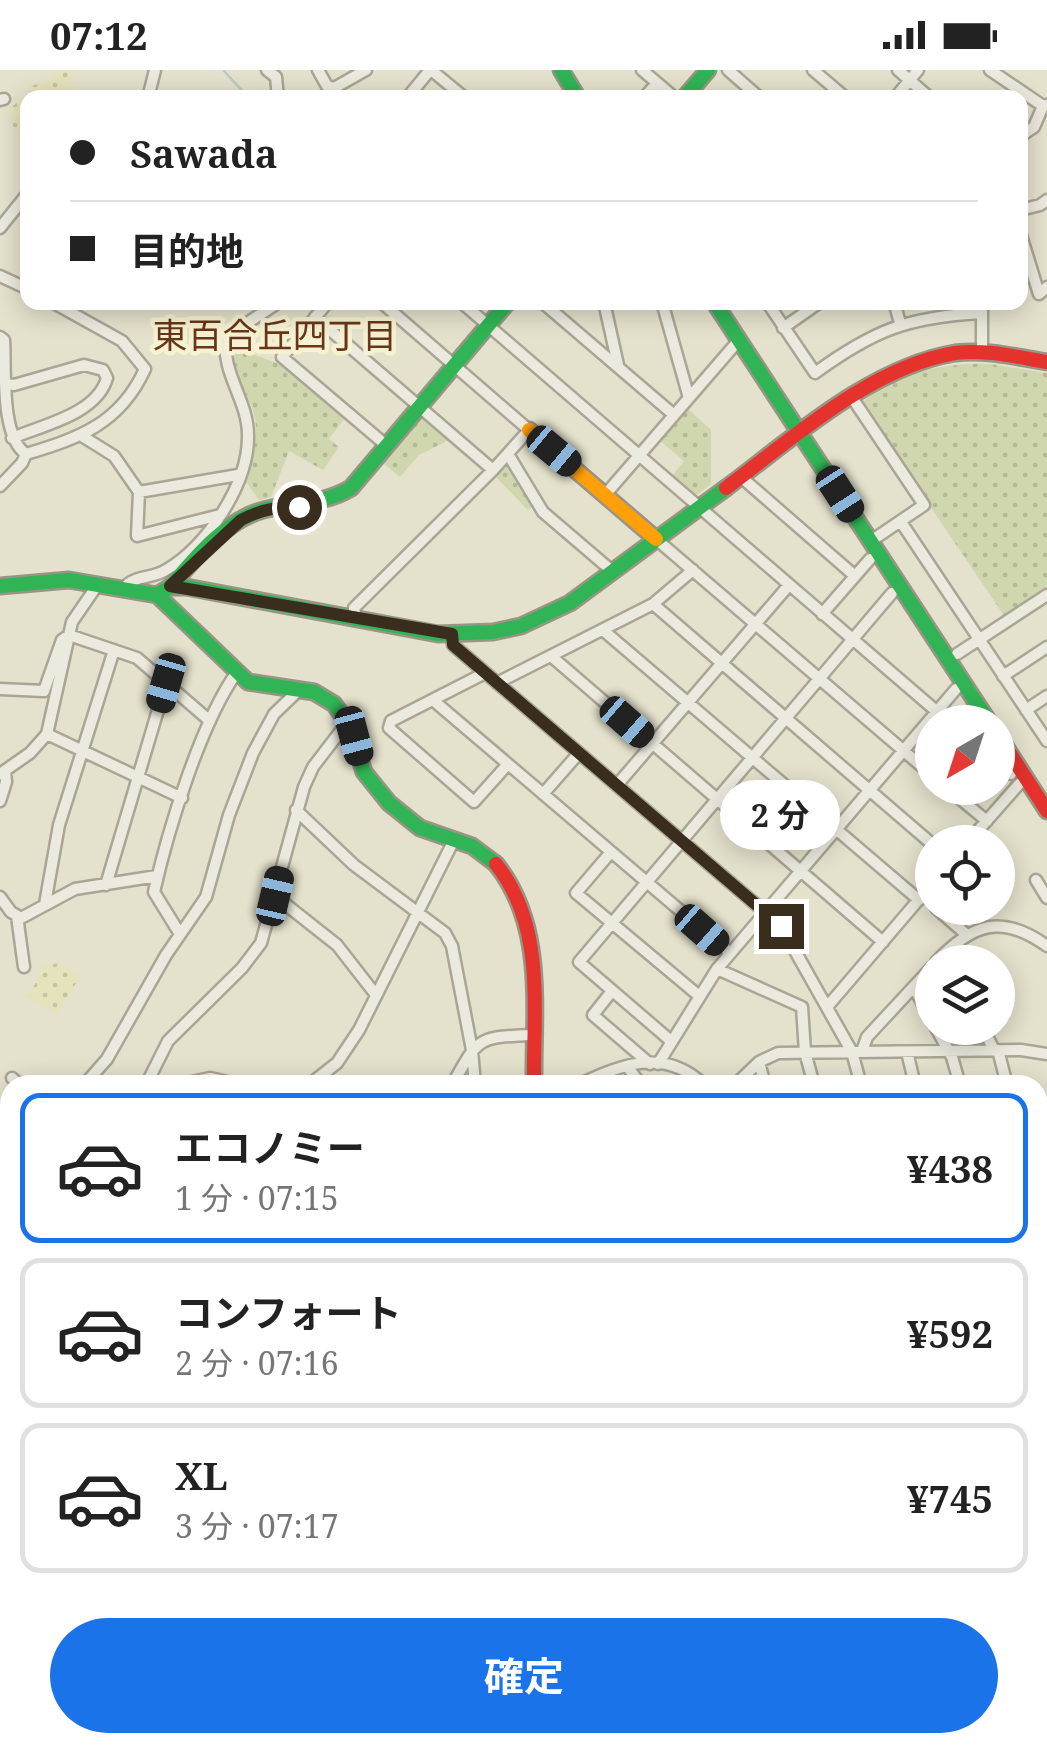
<!DOCTYPE html>
<html lang="ja">
<meta charset="utf-8">
<style>
body{margin:0;font-family:"Noto Serif","Noto Sans JP",serif;background:#f6f6f6;color:#222;height:100vh;display:flex;flex-direction:column;font-size:38px;white-space:nowrap}
*{box-sizing:border-box;margin:0}
p{font-size:32px;color:#767676}
.icon{flex:none;width:55px;height:55px;fill:none;stroke:currentColor;stroke-width:2;stroke-linecap:round;stroke-linejoin:round}
.map{position:relative;flex:1;overflow:hidden}
.drawer{position:absolute;left:0px;top:1005px;width:1048px;height:678px;display:flex;flex-direction:column;background:#fff;border-radius:30px 30px 0 0;box-shadow:0 5px 25px #0003}
.drawer>*{flex:none}
.top-card{position:absolute;left:20px;top:20px;width:1008px;height:220px;border-radius:20px;box-shadow:0 5px 25px #0003;display:grid;align-content:center;height:220px;padding:0 50px;background:#fff}
.needle{width:65px;rotate:219deg}
.fabs{position:absolute;left:915px;top:635px;display:grid;gap:20px}
.fabs a{display:grid;place-items:center;width:100px;height:100px;border-radius:50%;background:#fff;box-shadow:0 5px 25px #0003;font-size:50px}
.end{position:absolute;width:45px;height:45px;margin:-22px;border:12px solid #392e1d;background:#fff;box-shadow:0 0 0 5px #fff}
.from{border-radius:50%}
.bubble{position:absolute;height:70px;border-radius:35px;background:#fff;box-shadow:0 5px 25px #0003;font-size:32px;font-weight:700;line-height:70px;text-align:center}
.car{position:absolute;width:30px;height:60px;margin:-30px -15px;border-radius:12px;box-shadow:0 0 8px 2px #0007;background:linear-gradient(#222 24%,#8ab4d8 0 40%,#222 0 76%,#8ab4d8 0 86%,#222 0)}
.top-card b{display:flex;align-items:center;gap:35px;height:95px;font-size:38px}
.top-card b+b{border-top:2px solid #e0e0e0}
.top-card i{width:25px;height:25px;background:#222}
ul{padding:18px 0 0;list-style:none}
li{display:flex;align-items:center;gap:30px;height:150px;margin:0 20px 15px;padding:0 30px;border:5px solid #e0e0e0;border-radius:20px}
li div{flex:1}
li b{display:block;font-size:38px}
li em{font-style:normal;font-weight:700}
li.active{border-color:#1a73e8}
li>.icon{width:90px;height:90px;stroke-width:1.5}
.action{display:flex;gap:20px;margin-top:auto;padding:20px 50px}
.action a{flex:1;height:115px;border-radius:60px;background:#1a73e8;color:#fff;font-size:40px;font-weight:700;line-height:115px;text-align:center}
.status{display:flex;justify-content:space-between;align-items:center;height:70px;padding:0 50px;background:#fff;direction:ltr}
.status svg{height:28px;fill:currentColor}
.map>svg:first-child{display:block}
.farmland{fill:url(#farmland-dots)}
.forest{fill:url(#forest-firs)}
.park{fill:url(#park-dots)}
.lines{fill:none;stroke-linecap:round;stroke-linejoin:round}
.stream{stroke:#b7cbc2;stroke-width:2.5}
.street-casing{stroke:#aaa595;stroke-width:15}
.fast-casing{stroke:#999585;stroke-width:19}
.slow-casing{stroke:#999585;stroke-width:19}
.jam-casing{stroke:#999585;stroke-width:19}
.street{stroke:#eceade;stroke-width:10}
.fast{stroke:#30b455;stroke-width:14}
.slow{stroke:#ff9f0a;stroke-width:14}
.jam{stroke:#e5322d;stroke-width:14}
.route{stroke:#392e1d;stroke-width:12}
.labels{text-anchor:middle;dominant-baseline:central;stroke-width:9;stroke-linejoin:round;paint-order:stroke}
.neighbourhood-label{font-size:35px;fill:#67361b;stroke:#f6f1d1}
</style>
<div class="status"><b>07:12</b><svg viewBox="0 0 49 12"><path d="M0 12V9h3v3zM5 12V6h3v6zM10 12V3h3v9zM15 12V0h3v12zM26 1h20v11H26zM47 4h2v5h-2z"/></svg></div>
<div class="map">
<svg width="1047" height="1681" viewBox="0 0 1047 1681">
<defs>
<pattern id="farmland-dots" width="8" height="8" patternUnits="userSpaceOnUse" patternTransform="scale(2.5)"><rect width="8" height="8" fill="#e5e3bc"/><path d="M2 2h.1M6 6h.1" fill="none" stroke="#c5c3a1" stroke-width="1.8" stroke-linecap="round"/></pattern>
<pattern id="forest-firs" width="22" height="20" patternUnits="userSpaceOnUse" patternTransform="scale(2.5)"><rect width="22" height="20" fill="#d0d7ae"/><path d="M5 1l3.5 6h-7zM16 11l3.5 6h-7z" fill="#b3b995"/></pattern>
<pattern id="park-dots" width="8" height="8" patternUnits="userSpaceOnUse" patternTransform="scale(2.5)"><rect width="8" height="8" fill="#d0d7ae"/><path d="M2 2h.1M6 6h.1" fill="none" stroke="#b3b995" stroke-width="1.8" stroke-linecap="round"/></pattern>
</defs>
<rect width="100%" height="100%" fill="#e4e1cc"/>
<!-- farmland -->
<path class="farmland" d="M 57,0 L 74,0 L 69,17 L 100,27 L 28,28 L 27,64 L 14,61 L 10,38 L 30,23 L 30,16 L 52,11 Z
M 59,893 L 80,907 L 56,945 L 27,926 L 39,908 L 43,895 Z"/>
<!-- forest -->
<path class="forest" d="M 5,1152 L 10,1154 L 10,1191 L 0,1205 L 0,1153 Z
M 10,1605 L 10,1672 L 166,1673 L 161,1681 L 0,1681 L 0,1620 Z"/>
<!-- park -->
<path class="park" d="M 233,268 L 245,281 L 282,295 L 344,349 L 329,369 L 339,377 L 323,400 L 289,381 L 271,427 L 259,430 L 244,409 C 253,386 261,361 252,337 C 243,314 226,293 233,268 Z
M 990,294 L 1047,303 L 1047,519 L 1005,547 L 861,334 C 890,302 949,292 990,294 Z
M 686,337 L 711,360 L 711,414 L 698,424 L 691,424 L 671,407 L 684,391 L 658,369 Z
M 421,347 L 449,370 L 419,385 L 400,407 L 383,393 Z
M 508,394 L 535,435 L 528,440 L 495,406 Z"/>
<g class="lines">
<!-- stream -->
<path class="stream" d="M 224,1 L 249,28"/>
<defs>
<path id="street" d="M 267,0 L 276,7 L 278,28
M 318,0 L 327,16 L 334,18 L 366,0
M 431,0 L 465,28
M 642,0 L 675,28
M 728,0 L 760,28
M 813,0 L 846,28
M 898,0 L 930,28
M 990,0 L 1043,36
M 148,28 L 155,0
M 407,28 L 430,0
M 644,28 L 657,13
M 895,28 L 918,0
M 0,30 L 4,29
M 1020,71 L 1022,65 L 1034,57 L 1043,36 L 1047,35
M 1020,140 L 1040,135 L 1047,130
M 0,158 L 28,123
M 1020,162 L 1039,224 L 1047,217
M 0,206 L 28,219
M 328,232 L 282,287 L 387,376
M 461,232 L 949,652
M 542,232 L 674,345
M 604,232 L 618,295
M 662,232 L 689,328
M 767,232 L 815,303 C 874,260 908,247 981,243
M 894,232 L 900,253
M 315,247 L 493,400
M 783,258 L 820,232
M 0,267 L 4,270 C 6,299 0,366 26,384
M 982,282 L 982,232
M 6,314 L 14,315 L 84,295 L 103,300 L 107,308 C 97,344 43,355 12,368
M 851,326 L 924,435 L 871,471
M 82,366 L 114,386 L 139,422 L 137,466 L 220,445
M 508,384 L 543,442 L 612,501
M 741,407 L 855,506
M 0,416 L 22,393 L 26,384 C 79,368 120,354 145,299 L 122,271 L 52,232
M 139,422 L 238,405
M 605,425 L 739,270
M 901,452 L 1047,671
M 656,469 L 932,705
M 124,518 C 134,505 152,509 166,500 C 207,477 249,413 248,365 C 248,330 221,303 226,267 L 279,232
M 653,534 L 932,774
M 822,544 L 870,489
M 356,549 L 354,538 L 493,400 L 529,360 L 381,232
M 604,561 L 919,830
M 452,565 L 453,575 L 781,856 L 852,982 L 861,1015
M 957,584 L 1047,525
M 551,586 L 883,872
M 485,603 L 391,651 L 389,658 L 474,732 L 508,694
M 1003,606 L 1047,577
M 497,613 L 653,534 L 693,500
M 0,619 L 44,621 L 62,570 L 69,565 L 137,588 L 210,651
M 434,631 L 730,883
M 1026,640 L 1047,626
M 47,664 L 182,728
M 998,693 L 1011,704
M 0,704 L 30,683 L 47,664 L 72,552 L 98,514
M 617,715 L 789,515
M 947,718 L 987,751
M 543,724 L 579,683
M 0,731 L 6,712 L 5,701
M 296,740 L 354,795 L 445,863 L 452,876 L 472,980 L 475,1015
M 968,772 L 1019,714
M 611,782 L 576,823 L 698,925
M 1036,810 L 1047,828
M 106,815 L 166,613
M 275,826 L 337,875 L 376,925
M 0,827 L 11,842 L 21,848 L 75,819 L 157,806
M 45,834 L 59,755 L 114,580
M 936,838 L 967,865
M 17,846 L 24,897
M 180,864 L 154,822 C 168,760 201,652 237,602
M 936,892 C 972,854 1001,843 1047,876
M 717,899 L 802,937 L 805,982 L 814,1015
M 914,917 L 932,952
M 612,921 L 593,945 L 650,994
M 827,937 L 932,814
M 936,958 L 952,987 L 960,1015
M 983,958 L 994,980
M 671,971 L 579,892 L 892,523
M 998,980 L 1007,1015
M 862,981 L 867,967 L 932,897
M 907,982 L 915,1015
M 759,992 L 765,1015
M 658,994 L 717,899 L 956,619
M 627,996 L 641,1015
M 12,1008 L 20,1015
M 84,1015 L 107,989 L 166,885 L 206,827 L 229,745 L 253,683 L 274,644 L 299,620
M 146,1015 L 168,971 L 242,898 L 261,873 L 304,717 L 313,697 L 346,654
M 178,1015 L 210,1008 L 241,1015
M 309,1015 L 337,993 L 359,960 L 454,770
M 452,1015 C 479,967 477,967 533,965
M 578,1015 C 621,994 665,977 704,1015
M 735,1015 L 759,992 L 778,983 L 1021,980 L 1047,984
M 1038,1103 L 1047,1095
M 0,1108 L 10,1116
M 0,1142 L 10,1128
M 1038,1196 L 1047,1207
M 0,1211 L 10,1197
M 1038,1244 L 1047,1235
M 0,1271 L 10,1279
M 1038,1279 L 1047,1290
M 0,1294 L 10,1282
M 0,1394 L 10,1381
M 1038,1445 L 1047,1429
M 4,1471 L 10,1449
M 1038,1499 L 1047,1500
M 0,1547 L 10,1533
M 1038,1563 L 1047,1574
M 1038,1642 L 1047,1652
M 1038,1664 L 1047,1657
M 220,1672 L 222,1681
M 679,1672 L 685,1681
M 735,1672 L 737,1681
M 990,1672 L 998,1681
M 166,1681 L 171,1672
M 384,1681 L 386,1672
M 589,1681 L 595,1672
M 698,1681 L 706,1672
M 795,1681 L 797,1672
M 852,1681 L 854,1672
M 923,1681 L 925,1672
M 1014,1681 L 1025,1672"/>
<path id="fast" d="M 561,0 L 578,28
M 684,28 L 708,0
M 714,232 L 989,652
M 0,516 L 69,510 L 157,525 L 248,612 L 314,622 L 334,634 L 349,655 L 364,702 L 389,733 L 420,758 L 472,776 L 496,794
M 170,517 C 194,489 224,452 260,441 C 292,431 321,436 351,418 L 508,232
M 157,525 L 170,517 L 186,517 L 438,564 L 493,562 L 521,556 L 570,533 L 726,418
M 1038,1310 L 1047,1307"/>
<path id="slow" d="M 529,360 L 656,469"/>
<path id="jam" d="M 726,418 C 793,368 871,297 955,283 C 985,279 1017,287 1047,292
M 998,665 L 1047,741
M 496,794 C 546,857 533,939 534,1015
M 294,1681 L 296,1672"/>
</defs>
<!-- street casing -->
<use href="#street" class="street-casing"/>
<!-- fast casing -->
<use href="#fast" class="fast-casing"/>
<!-- slow casing -->
<use href="#slow" class="slow-casing"/>
<!-- jam casing -->
<use href="#jam" class="jam-casing"/>
<!-- street -->
<use href="#street" class="street"/>
<!-- fast -->
<use href="#fast" class="fast"/>
<!-- slow -->
<use href="#slow" class="slow"/>
<!-- jam -->
<use href="#jam" class="jam"/>
</g>
<g class="lines">
<!-- route -->
<path class="route" d="M 299,437 C 278,436 260,440 241,450 L 170,516 L 452,564 L 453,575 L 781,856"/>
</g>
<g class="labels">
<!-- neighbourhood labels -->
<g class="neighbourhood-label">
<text x="275" y="264">東百合丘四丁目</text>
</g>
</g>
</svg>
<div class="fabs">
<a><svg class="needle" viewBox="-14 -14 28 28"><path d="M0-13l5 13h-10z" fill="#e53935"/><path d="M0 13l5-13h-10z" fill="#767676"/></svg></a>
<a><svg class="icon" aria-label="locate" viewBox="0 0 24 24"><circle cx="12" cy="12" r="6"/><path d="M12 2v4M12 18v4M2 12h4M18 12h4"/></svg></a>
<a><svg class="icon" aria-label="layers" viewBox="0 0 24 24"><path d="M12 4l9 5-9 5-9-5zM3 14l9 5 9-5"/></svg></a>
</div>
<i class="end from" style="left:299px;top:437px"></i>
<i class="end" style="left:781px;top:856px"></i>
<div class="bubble" style="left:720px;top:710px;width:120px">2 分</div>
<i class="car" style="left:554px;top:381px;rotate:130deg"></i>
<i class="car" style="left:840px;top:424px;rotate:147deg"></i>
<i class="car" style="left:166px;top:613px;rotate:196deg"></i>
<i class="car" style="left:627px;top:652px;rotate:131deg"></i>
<i class="car" style="left:354px;top:666px;rotate:165deg"></i>
<i class="car" style="left:275px;top:826px;rotate:13deg"></i>
<i class="car" style="left:702px;top:860px;rotate:131deg"></i>
<div class="top-card">
<b><i class="from"></i>Sawada</b>
<b><i></i>目的地</b>
</div>
<section class="drawer">
<ul>
<li class="active"><svg class="icon" aria-label="car" viewBox="0 0 24 24"><path d="M5 17H2v-5l4-1 3-4h7l3 4 3 1v5h-3M9 17h6M6 11h13"/><circle cx="7" cy="17" r="2"/><circle cx="17" cy="17" r="2"/></svg><div><b>エコノミー</b><p>1 分 · 07:15</p></div><em>¥438</em></li>
<li><svg class="icon" aria-label="car" viewBox="0 0 24 24"><path d="M5 17H2v-5l4-1 3-4h7l3 4 3 1v5h-3M9 17h6M6 11h13"/><circle cx="7" cy="17" r="2"/><circle cx="17" cy="17" r="2"/></svg><div><b>コンフォート</b><p>2 分 · 07:16</p></div><em>¥592</em></li>
<li><svg class="icon" aria-label="car" viewBox="0 0 24 24"><path d="M5 17H2v-5l4-1 3-4h7l3 4 3 1v5h-3M9 17h6M6 11h13"/><circle cx="7" cy="17" r="2"/><circle cx="17" cy="17" r="2"/></svg><div><b>XL</b><p>3 分 · 07:17</p></div><em>¥745</em></li>
</ul>
<div class="action"><a>確定</a></div>
</section>
</div>
